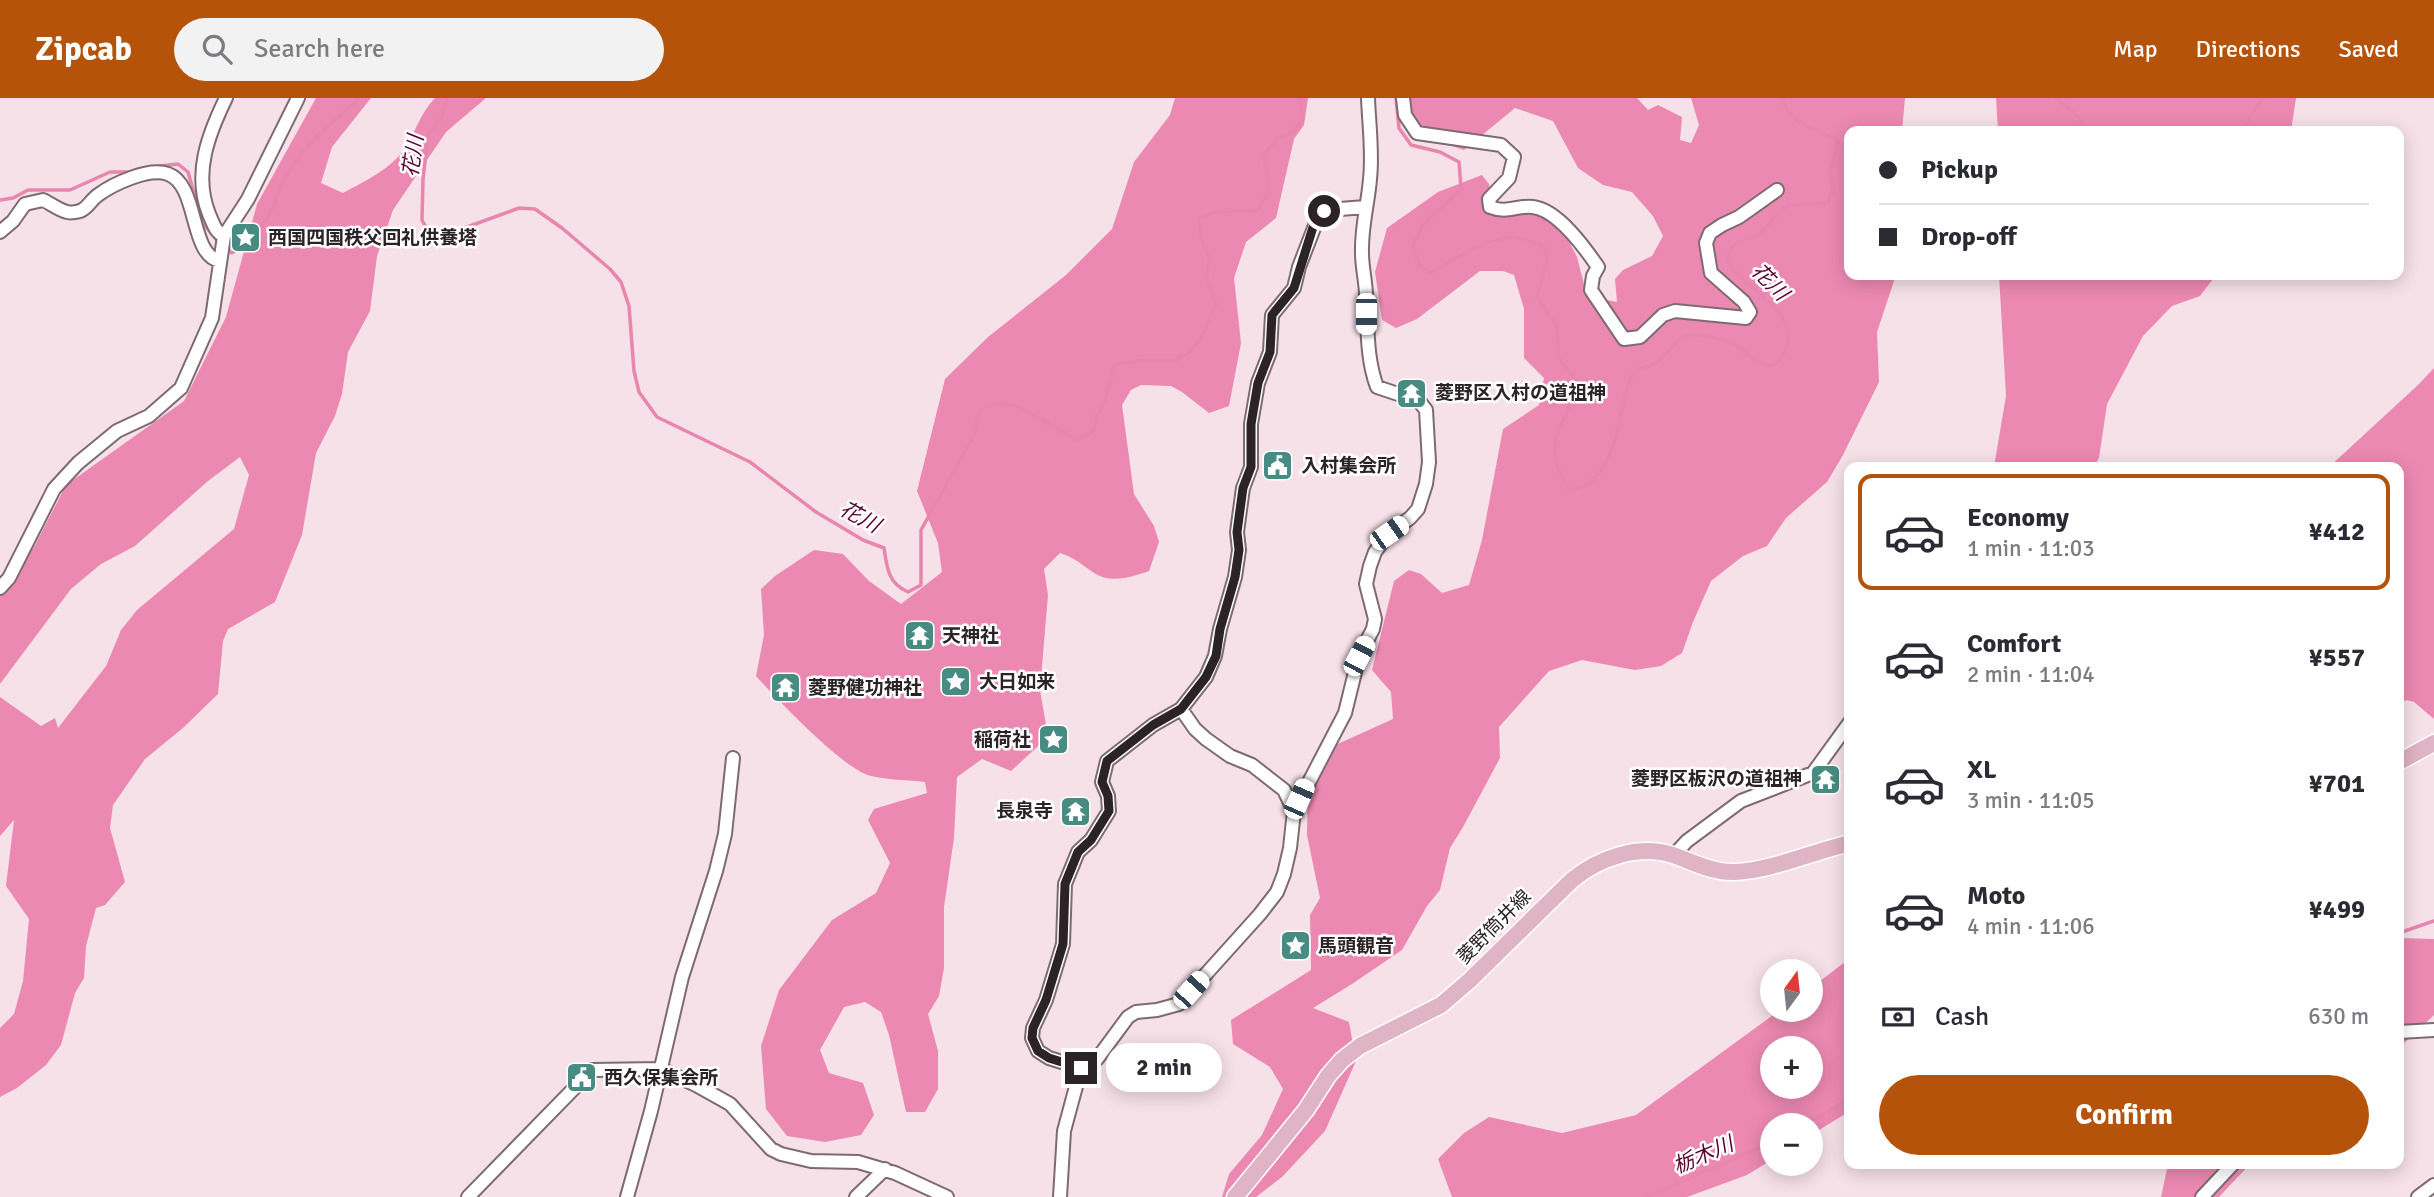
<!DOCTYPE html>
<meta charset="utf-8">
<style>
body{margin:0;font-family:Signika,"Noto Sans JP",sans-serif;background:#f2f2f3;color:#2b2b33;height:100vh;display:flex;flex-direction:column;font-size:26px;white-space:nowrap}
*{box-sizing:border-box;margin:0}
p{font-size:23px;color:#7c7c81}
.icon{flex:none;width:38px;height:38px;fill:none;stroke:currentColor;stroke-width:2;stroke-linecap:round;stroke-linejoin:round}
.map{position:relative;flex:1;overflow:hidden}
.details{position:absolute;left:1844px;top:364px;width:560px;height:707px;display:flex;flex-direction:column;background:#fff;border-radius:14px;box-shadow:0 4px 18px #0003}
.details>*{flex:none}
.top-card{position:absolute;left:1844px;top:28px;width:560px;height:154px;border-radius:14px;box-shadow:0 4px 18px #0003;display:grid;align-content:center;height:154px;padding:0 35px;background:#fff}
.needle{width:46px;rotate:15deg}
.fabs{position:absolute;left:1760px;top:861px;display:grid;gap:14px}
.fabs a{display:grid;place-items:center;width:63px;height:63px;border-radius:50%;background:#fff;box-shadow:0 4px 18px #0003;font-size:35px}
.end{position:absolute;width:32px;height:32px;margin:-16px;border:9px solid #2b2326;background:#fff;box-shadow:0 0 0 4px #fff}
.from{border-radius:50%}
.bubble{position:absolute;height:49px;border-radius:24px;background:#fff;box-shadow:0 4px 18px #0003;font-size:23px;font-weight:800;line-height:49px;text-align:center}
.car{position:absolute;width:21px;height:42px;margin:-21px -10px;border-radius:9px;box-shadow:0 0 5px 2px #0007;background:linear-gradient(#fff 24%,#345 0 40%,#fff 0 76%,#345 0 86%,#fff 0)}
.top-card b{display:flex;align-items:center;gap:24px;height:66px;font-size:26px}
.top-card b+b{border-top:2px solid #e1e1e2}
.top-card i{width:18px;height:18px;background:#2b2b33}
ul{padding:12px 0 0;list-style:none}
li{display:flex;align-items:center;gap:21px;height:116px;margin:0 14px 10px;padding:0 21px;border:4px solid transparent;border-radius:14px}
li div{flex:1}
li b{display:block;font-size:26px}
li em{font-style:normal;font-weight:800}
li.selected{border-color:#b45309}
li>.icon{width:63px;height:63px;stroke-width:1.5}
.pay{display:flex;align-items:center;gap:18px;height:77px;padding:0 35px;font-size:26px}
.pay p{margin-inline-start:auto}
.cta{display:flex;gap:14px;margin-top:auto;padding:14px 35px}
.cta a{flex:1;height:80px;border-radius:42px;background:#b45309;color:#fff;font-size:28px;font-weight:800;line-height:80px;text-align:center}
header{display:flex;align-items:center;gap:42px;box-sizing:border-box;height:98px;padding:0 35px;background:#b45309;color:#fff}
header strong{font-size:33px}
nav{display:flex;gap:38px;margin-inline-start:auto;font-size:24px}
.search{width:490px;height:63px;background:#f2f2f3;display:flex;align-items:center;gap:18px;box-sizing:border-box;padding:0 24px;border-radius:38px;color:#7c7c81;font-size:26px}
.map>svg:first-child{display:block}
.forest{fill:#ec89b2;fill-rule:evenodd}
.lines{fill:none;stroke-linecap:round;stroke-linejoin:round}
.stream{stroke:#e886ae;stroke-width:3.5}
.minor-casing{stroke:#7d6b71;stroke-width:16}
.major-casing{stroke:#fff;stroke-width:19}
.minor{stroke:#fff;stroke-width:12}
.major{stroke:#dfb4c5;stroke-width:16}
.route{stroke:#2b2326;stroke-width:9}
.labels{text-anchor:middle;dominant-baseline:central;stroke-width:5;stroke-linejoin:round;paint-order:stroke}
.poi-label{font-size:19px;font-weight:bold;fill:#2b2326;stroke:#fff;text-anchor:start}
.street-label{font-size:19px;fill:#2b2326;stroke:#fff}
.water-label{font-size:21px;font-style:italic;fill:#5d0335;stroke:#fff}
</style>
<header>
<strong>Zipcab</strong>
<div class="search"><svg class="icon" aria-label="search" viewBox="0 0 24 24"><circle cx="10" cy="10" r="6"/><path d="M15 15l6 6"/></svg>Search here</div>
<nav><a>Map</a><a>Directions</a><a>Saved</a></nav>
</header>
<div class="map">
<svg width="2434" height="1099" viewBox="0 0 2434 1099">
<rect width="100%" height="100%" fill="#f7e1e9"/>
<!-- forest -->
<path class="forest" d="M 316,0 L 371,0 L 332,49 L 321,85 L 343,95 C 363,84 389,72 403,53 C 415,36 420,15 435,0 L 486,0 L 446,34 L 393,112 L 377,158 L 370,213 L 348,254 L 342,296 L 335,318 L 316,355 L 302,437 L 275,504 L 228,531 L 223,543 L 218,596 L 183,630 L 145,661 L 113,707 L 110,730 L 125,784 L 105,807 L 96,810 L 86,848 L 84,880 L 75,895 L 61,947 L 46,967 L 17,990 L 0,999 L 0,930 L 14,916 L 23,883 L 29,821 L 6,788 L 14,722 L 0,738 L 0,599 L 41,628 L 55,620 L 58,630 L 106,568 L 121,532 L 137,512 L 234,431 L 249,377 L 240,359 L 208,383 L 135,448 L 101,466 L 71,491 L 0,586 L 0,498 L 35,447 L 66,387 L 184,303 L 226,219 L 257,106 Z
M 1175,0 L 1308,0 L 1304,27 L 1294,41 L 1276,120 L 1246,144 L 1234,180 L 1241,245 L 1229,308 L 1209,315 L 1182,294 L 1171,288 L 1141,287 L 1131,292 L 1122,307 L 1134,396 L 1154,428 L 1159,444 L 1149,473 C 1132,479 1111,486 1094,475 C 1082,467 1074,459 1060,455 L 1044,471 L 1048,497 L 1040,592 L 1048,639 L 1011,673 L 982,661 L 957,679 L 954,740 L 944,809 L 944,870 L 939,898 L 928,916 L 938,953 L 938,991 L 925,1014 L 906,1014 L 889,937 L 881,914 L 865,904 L 844,909 L 820,952 L 829,975 L 863,985 L 874,1017 L 861,1037 L 825,1044 L 787,1038 L 766,1011 L 761,948 L 779,892 L 832,822 L 876,795 L 890,765 L 868,722 L 874,711 L 927,695 L 925,684 C 908,682 888,682 871,678 C 844,672 777,601 756,578 L 764,537 L 761,491 L 775,478 L 814,452 L 843,456 L 869,483 L 901,506 L 942,474 L 938,445 L 917,393 L 945,281 L 988,239 L 1066,177 L 1112,131 L 1134,64 L 1170,17 Z
M 1404,0 L 1637,0 L 1648,12 L 1658,7 L 1682,19 L 1680,42 L 1691,45 L 1699,27 L 1691,0 L 1905,0 L 1902,33 L 1850,33 L 1850,177 L 1896,177 L 1877,234 L 1879,284 L 1843,357 L 1827,384 L 1786,420 L 1767,448 L 1743,458 L 1711,483 L 1693,524 L 1682,555 L 1661,568 L 1635,572 L 1582,562 L 1549,573 L 1499,629 L 1500,660 L 1463,729 L 1450,750 L 1440,792 L 1427,808 L 1402,852 L 1352,886 L 1313,910 L 1349,924 L 1356,963 L 1325,1033 L 1282,1079 L 1256,1099 L 1222,1099 L 1229,1076 L 1262,1037 L 1283,991 L 1270,969 L 1233,946 L 1231,922 L 1311,872 L 1310,817 L 1320,800 L 1307,737 L 1308,681 L 1331,649 L 1393,621 L 1391,594 L 1372,572 L 1394,483 L 1409,472 L 1421,476 L 1442,495 L 1469,487 L 1482,442 L 1503,331 L 1539,307 L 1544,280 L 1524,260 L 1524,211 L 1514,177 L 1503,173 L 1480,173 L 1417,221 L 1396,230 L 1382,222 L 1375,174 L 1387,130 L 1438,94 L 1482,77 L 1489,86 L 1494,110 L 1557,120 L 1577,159 L 1587,198 L 1617,204 L 1615,181 L 1623,172 L 1652,158 L 1663,138 L 1653,118 L 1632,94 L 1603,87 L 1578,70 L 1553,23 L 1515,10 L 1464,52 C 1435,43 1415,30 1404,0 Z
M 1996,0 L 2296,0 L 2291,33 L 1998,33 Z
M 1999,177 L 2216,177 L 2200,198 L 2172,208 L 2143,238 L 2107,306 L 2099,360 L 2094,369 L 1994,369 L 2006,298 Z
M 2434,270 L 2434,621 L 2414,604 L 2406,602 L 2399,607 L 2399,369 L 2329,369 L 2418,287 Z
M 2399,840 L 2434,841 L 2434,917 L 2399,950 Z
M 1850,860 L 1850,1013 L 1811,1037 L 1811,1027 L 1773,1027 L 1773,1061 L 1747,1077 L 1687,1099 L 1452,1099 L 1438,1061 L 1464,1035 L 1489,1019 L 1562,1035 L 1636,1017 L 1780,912 L 1811,912 L 1811,890 ZM 1811,950 L 1811,989 L 1773,989 L 1773,950 Z
M 2168,1066 L 2250,1066 L 2219,1099 L 2161,1099 Z"/>
<g class="lines">
<!-- stream -->
<path class="stream" d="M 447,0 L 441,20 L 428,37 L 423,81 L 422,122 L 430,137 L 456,133 L 519,110 L 535,111 L 562,130 L 610,171 L 621,184 L 629,208 L 634,273 L 639,294 L 657,319 L 750,364 L 816,414 L 863,442 L 884,450 C 887,470 888,485 908,494 L 921,487 L 921,432 L 973,339 L 980,312 L 996,305 L 1016,308 L 1078,342 L 1094,332 L 1096,319 L 1105,304 L 1114,267 L 1137,263 L 1176,262 L 1188,255 L 1202,239 L 1216,207 L 1207,178 L 1209,159 L 1202,143 L 1198,121 C 1220,108 1234,116 1258,112 C 1275,87 1269,85 1263,58 L 1277,41 L 1292,35 L 1303,21 L 1300,0
M 1396,0 L 1399,30 L 1411,47 L 1440,54 L 1459,64 L 1461,91 L 1422,128 L 1413,148 L 1419,167 L 1430,175 C 1465,157 1507,121 1545,151 L 1547,165 L 1537,199 L 1557,228 L 1558,256 L 1562,265 L 1578,284 C 1572,319 1544,335 1559,372 C 1562,380 1564,386 1569,392 C 1610,390 1618,330 1625,299 C 1627,290 1630,276 1639,271 C 1643,268 1649,269 1654,266 C 1672,255 1675,233 1700,237 C 1710,238 1726,242 1736,247 C 1747,254 1770,283 1783,257 C 1811,203 1706,180 1732,149 C 1738,142 1752,140 1760,135 C 1770,128 1775,114 1786,109 C 1799,103 1814,109 1828,104 L 1833,93 L 1831,72 L 1838,44 L 1834,40 C 1814,31 1787,24 1782,0
M 2056,0 L 2079,19 L 2083,33
M 2245,33 L 2250,18 L 2264,0
M 150,69 L 178,66 L 188,74 L 202,124 L 220,146
M 0,102 L 13,100 L 28,92 L 70,92 L 110,74 L 133,74
M 226,151 L 232,155 C 247,143 261,133 270,115 C 276,104 278,91 285,80 C 303,47 333,24 360,0
M 2399,835 L 2434,823
M 1805,1027 L 1850,1000
M 1646,1099 L 1773,1044"/>
<defs>
<path id="minor" d="M 1403,0 L 1405,17 L 1417,35 L 1501,47 L 1514,59 L 1509,80 L 1489,101 L 1490,109 C 1508,116 1517,107 1533,109 C 1558,112 1585,150 1598,169 L 1593,178 L 1591,192 L 1624,241 L 1640,239 L 1663,217 L 1675,213 L 1746,220 L 1750,214 L 1744,204 L 1711,175 L 1706,145 L 1710,135 L 1722,127 L 1739,119 L 1777,92
M 0,134 L 13,123 L 25,106 L 43,102 C 50,105 59,112 67,114 C 70,115 79,114 82,112 C 88,109 92,101 98,97 C 113,86 149,69 168,76 C 199,87 189,157 220,163
M 224,138 C 215,134 213,125 209,116 C 193,76 208,37 226,0
M 0,490 L 9,480 L 54,391 L 78,365 L 117,333 L 149,318 L 181,290 L 212,220 L 224,138 L 248,101 L 298,0
M 1181,611 L 1195,631 L 1206,641 L 1230,658 L 1252,667 L 1284,692 L 1294,713
M 1673,758 L 1687,743 L 1741,703 L 1813,675 L 1850,624
M 2399,934 L 2434,932
M 1081,970 L 1049,960 L 1038,953 L 1032,940 L 1033,930 L 1046,902 L 1063,846 L 1065,786 L 1078,754 L 1091,742 L 1109,713 L 1108,698 L 1102,684 L 1107,663 L 1153,627 L 1181,611 L 1206,579 L 1215,558 L 1220,531 L 1235,479 L 1239,452 L 1237,434 L 1243,390 L 1251,369 L 1251,326 L 1258,285 L 1270,254 L 1272,217 L 1294,190 L 1299,169 L 1319,117 L 1328,112 L 1365,109
M 468,1099 L 592,972 L 661,971 L 696,987 L 730,1006 L 771,1051 L 781,1056 L 811,1063 L 858,1064 L 895,1075 L 947,1099
M 627,1099 L 651,1013 L 682,879 L 716,773 L 725,736 L 733,660
M 856,1099 L 885,1071
M 1060,1099 L 1064,1033 L 1081,970 L 1097,961 L 1128,919 L 1136,914 L 1157,912 L 1179,906 L 1260,816 L 1277,794 L 1284,776 L 1290,750 L 1294,713 L 1345,615 L 1359,558 L 1373,531 L 1375,521 L 1366,486 L 1370,468 L 1375,454 L 1389,435 L 1410,420 L 1418,411 L 1426,386 L 1429,364 L 1426,312 L 1419,303 L 1377,289 C 1366,259 1368,229 1366,198 C 1366,184 1362,170 1362,155 C 1361,130 1368,106 1370,81 C 1373,54 1369,27 1368,0
M 2202,1099 L 2233,1066
M 2418,1099 L 2434,1087"/>
<path id="major" d="M 2399,664 L 2434,645
M 1235,1099 L 1306,1012 L 1328,978 L 1342,962 L 1360,948 L 1441,907 L 1470,882 L 1572,782 C 1599,760 1638,746 1673,757 C 1693,764 1713,775 1735,774 C 1773,772 1812,754 1850,745"/>
</defs>
<!-- minor casing -->
<use href="#minor" class="minor-casing"/>
<!-- major casing -->
<use href="#major" class="major-casing"/>
<!-- minor -->
<use href="#minor" class="minor"/>
<!-- major -->
<use href="#major" class="major"/>
</g>
<g class="lines">
<!-- route -->
<path class="route" d="M 1081,970 L 1049,960 L 1038,953 L 1032,940 L 1033,930 L 1046,902 L 1063,846 L 1065,786 L 1078,754 L 1091,742 L 1109,713 L 1108,698 L 1102,684 L 1107,663 L 1153,627 L 1181,611 L 1206,579 L 1216,558 L 1220,531 L 1235,479 L 1239,452 L 1237,434 L 1243,390 L 1251,369 L 1251,326 L 1258,285 L 1270,254 L 1272,217 L 1294,190 L 1314,126 L 1324,113"/>
</g>
<!-- icons -->
<defs>
<symbol id="sight-square" viewBox="-11 -11 22 22"><rect x="-9" y="-9" width="18" height="18" rx="4" fill="#478c82" stroke="#fff"/><path d="M0-6L1.8-2.2L6-1.7L2.9 1.2L3.7 5.4L0 3.3L-3.7 5.4L-2.9 1.2L-6-1.7L-1.8-2.2Z" fill="#fff"/></symbol>
<symbol id="temple-square" viewBox="-11 -11 22 22"><rect x="-9" y="-9" width="18" height="18" rx="4" fill="#478c82" stroke="#fff"/><path d="M0-6L5-2H3V0L6.5 2.5H4V6H1.5V3h-3V6H-4V2.5H-6.5L-3 0V-2H-5Z" fill="#fff"/></symbol>
<symbol id="civic-square" viewBox="-11 -11 22 22"><rect x="-9" y="-9" width="18" height="18" rx="4" fill="#478c82" stroke="#fff"/><path d="M-.6-6.5H3V-4.5H.6V-3L4-1V1h2V6H-6V1h2V-1L-.6-3ZM-1.2 2.5V6h2.4V2.5Z" fill="#fff"/></symbol>
</defs>
<g fill-rule="evenodd">
<use href="#sight-square" x="228" y="122" width="35" height="35"/>
<use href="#temple-square" x="1394" y="278" width="35" height="35"/>
<use href="#civic-square" x="1260" y="350" width="35" height="35"/>
<use href="#temple-square" x="902" y="520" width="35" height="35"/>
<use href="#sight-square" x="938" y="566" width="35" height="35"/>
<use href="#temple-square" x="768" y="572" width="35" height="35"/>
<use href="#sight-square" x="1036" y="624" width="35" height="35"/>
<use href="#temple-square" x="1808" y="664" width="35" height="35"/>
<use href="#temple-square" x="1058" y="696" width="35" height="35"/>
<use href="#sight-square" x="1278" y="830" width="35" height="35"/>
<use href="#civic-square" x="564" y="962" width="35" height="35"/>
</g>
<g class="labels">
<!-- poi labels -->
<g class="poi-label">
<text x="268" y="140">西国四国秩父回礼供養塔</text>
<text x="1435" y="295">菱野区入村の道祖神</text>
<text x="1301" y="368">入村集会所</text>
<text x="942" y="538">天神社</text>
<text x="979" y="584">大日如来</text>
<text x="808" y="590">菱野健功神社</text>
<text x="1031" y="642" text-anchor="end">稲荷社</text>
<text x="1802" y="681" text-anchor="end">菱野区板沢の道祖神</text>
<text x="1053" y="713" text-anchor="end">長泉寺</text>
<text x="1318" y="848">馬頭観音</text>
<text x="604" y="980">西久保集会所</text>
</g>
<!-- street labels -->
<g class="street-label">
<text transform="translate(1494 829) rotate(-45)">菱野筒井線</text>
</g>
<!-- water labels -->
<g class="water-label">
<text transform="translate(413 58) rotate(-82)">花川</text>
<text transform="translate(1770 184) rotate(45)">花川</text>
<text transform="translate(860 419) rotate(28)">花川</text>
<text transform="translate(1703 1057) rotate(-23)">栃木川</text>
</g>
</g>
</svg>
<div class="fabs">
<a><svg class="needle" viewBox="-14 -14 28 28"><path d="M0-13l5 13h-10z" fill="#e53935"/><path d="M0 13l5-13h-10z" fill="#7c7c81"/></svg></a>
<a>+</a>
<a>−</a>
</div>
<i class="end from" style="left:1324px;top:113px"></i>
<i class="end" style="left:1081px;top:970px"></i>
<div class="bubble" style="left:1106px;top:945px;width:116px">2 min</div>
<i class="car" style="left:1366px;top:216px;rotate:180deg"></i>
<i class="car" style="left:1389px;top:435px;rotate:55deg"></i>
<i class="car" style="left:1359px;top:558px;rotate:28deg"></i>
<i class="car" style="left:1299px;top:701px;rotate:24deg"></i>
<i class="car" style="left:1191px;top:892px;rotate:42deg"></i>
<div class="top-card">
<b><i class="from"></i>Pickup</b>
<b><i></i>Drop-off</b>
</div>
<section class="details">
<ul>
<li class="selected"><svg class="icon" aria-label="car" viewBox="0 0 24 24"><path d="M5 17H2v-5l4-1 3-4h7l3 4 3 1v5h-3M9 17h6M6 11h13"/><circle cx="7" cy="17" r="2"/><circle cx="17" cy="17" r="2"/></svg><div><b>Economy</b><p>1 min · 11:03</p></div><em>¥412</em></li>
<li><svg class="icon" aria-label="car" viewBox="0 0 24 24"><path d="M5 17H2v-5l4-1 3-4h7l3 4 3 1v5h-3M9 17h6M6 11h13"/><circle cx="7" cy="17" r="2"/><circle cx="17" cy="17" r="2"/></svg><div><b>Comfort</b><p>2 min · 11:04</p></div><em>¥557</em></li>
<li><svg class="icon" aria-label="car" viewBox="0 0 24 24"><path d="M5 17H2v-5l4-1 3-4h7l3 4 3 1v5h-3M9 17h6M6 11h13"/><circle cx="7" cy="17" r="2"/><circle cx="17" cy="17" r="2"/></svg><div><b>XL</b><p>3 min · 11:05</p></div><em>¥701</em></li>
<li><svg class="icon" aria-label="car" viewBox="0 0 24 24"><path d="M5 17H2v-5l4-1 3-4h7l3 4 3 1v5h-3M9 17h6M6 11h13"/><circle cx="7" cy="17" r="2"/><circle cx="17" cy="17" r="2"/></svg><div><b>Moto</b><p>4 min · 11:06</p></div><em>¥499</em></li>
</ul>
<div class="pay"><svg class="icon" aria-label="cash" viewBox="0 0 24 24"><path d="M3 7h18v10H3z"/><circle cx="12" cy="12" r="2"/></svg>Cash<p>630 m</p></div>
<div class="cta"><a>Confirm</a></div>
</section>
</div>
